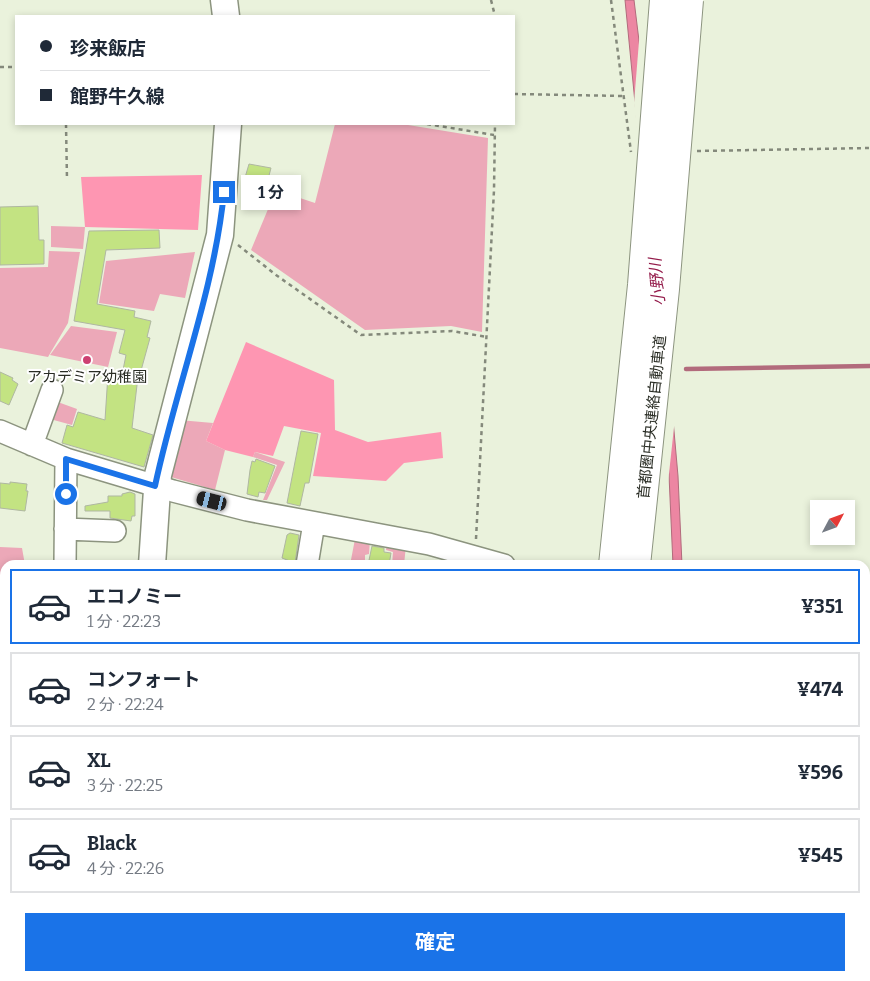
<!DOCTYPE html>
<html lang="ja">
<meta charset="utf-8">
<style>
body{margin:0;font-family:Bitter,"Noto Sans JP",serif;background:#f6f6f7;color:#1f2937;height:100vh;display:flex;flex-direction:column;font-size:19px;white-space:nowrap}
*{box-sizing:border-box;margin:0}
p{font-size:16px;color:#747a83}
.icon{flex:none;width:28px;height:28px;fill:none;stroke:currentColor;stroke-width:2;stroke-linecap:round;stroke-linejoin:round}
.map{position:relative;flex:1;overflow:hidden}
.panel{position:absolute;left:0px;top:560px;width:870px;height:421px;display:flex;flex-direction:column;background:#fff;border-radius:15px 15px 0 0;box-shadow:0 2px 8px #0003}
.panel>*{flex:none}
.banner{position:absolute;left:15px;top:15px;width:500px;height:110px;border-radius:0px;box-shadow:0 2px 8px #0003;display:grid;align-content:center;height:110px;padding:0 25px;background:#fff}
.needle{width:32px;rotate:49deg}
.controls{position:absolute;left:810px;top:500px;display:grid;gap:10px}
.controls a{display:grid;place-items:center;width:45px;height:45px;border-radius:0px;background:#fff;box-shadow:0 2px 8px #0003;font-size:25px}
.end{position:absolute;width:22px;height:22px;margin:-11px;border:6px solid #1a73e8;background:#fff;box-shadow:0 0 0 2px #fff}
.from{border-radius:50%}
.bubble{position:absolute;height:35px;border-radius:0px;background:#fff;box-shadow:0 2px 8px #0003;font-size:16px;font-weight:700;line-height:35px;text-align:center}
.car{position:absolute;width:15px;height:30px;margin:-15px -8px;border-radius:6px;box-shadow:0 0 4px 1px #0007;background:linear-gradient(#222 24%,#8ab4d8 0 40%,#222 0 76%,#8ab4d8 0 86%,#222 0)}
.banner b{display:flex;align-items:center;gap:18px;height:48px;font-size:19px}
.banner b+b{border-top:1px solid #e0e1e3}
.banner i{width:12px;height:12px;background:#1f2937}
ul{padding:9px 0 0;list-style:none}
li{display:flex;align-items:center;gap:15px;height:75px;margin:0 10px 8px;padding:0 15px;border:2px solid #e0e1e3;border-radius:0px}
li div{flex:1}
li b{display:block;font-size:19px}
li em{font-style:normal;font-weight:700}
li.on{border-color:#1a73e8}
li>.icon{width:45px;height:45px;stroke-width:1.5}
.button{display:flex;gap:10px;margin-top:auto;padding:10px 25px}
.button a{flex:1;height:58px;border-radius:0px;background:#1a73e8;color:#fff;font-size:20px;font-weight:700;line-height:58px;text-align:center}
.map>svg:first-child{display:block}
.green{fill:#eca8b8}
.forest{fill:#fe96b2}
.water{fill:#ec86a2;stroke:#b26b7c}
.pier{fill:#eaf2dc}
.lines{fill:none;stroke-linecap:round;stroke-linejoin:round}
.stream{stroke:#b26b7c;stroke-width:4.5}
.building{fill:#c3e382;stroke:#afb7a2}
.minor-casing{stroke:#8c947f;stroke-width:24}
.major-casing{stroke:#8c947f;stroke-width:29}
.highway-casing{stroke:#8c947f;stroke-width:30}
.path{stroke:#84897b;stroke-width:2.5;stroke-dasharray:4 4;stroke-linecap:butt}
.minor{stroke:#fff;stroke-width:21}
.major{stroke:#fff;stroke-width:26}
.highway{stroke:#fff;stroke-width:28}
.highway-bridge-casing{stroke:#8c947f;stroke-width:30;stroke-linecap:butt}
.highway-bridge{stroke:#fff;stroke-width:28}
.route{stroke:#1a73e8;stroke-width:6}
.poi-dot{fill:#cd4172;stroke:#fff;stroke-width:2}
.labels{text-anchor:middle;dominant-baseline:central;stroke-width:4;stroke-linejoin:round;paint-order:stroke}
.poi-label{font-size:15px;fill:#292c24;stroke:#fff}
.street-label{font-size:15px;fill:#292c24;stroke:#fff}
.water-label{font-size:16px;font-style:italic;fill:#941c4b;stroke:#fff}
</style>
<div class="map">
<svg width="870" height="981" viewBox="0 0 870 981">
<rect width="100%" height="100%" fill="#eaf2dc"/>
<!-- green -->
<path class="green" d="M 335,124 L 402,124 L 488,138 L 482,332 L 451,326 L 365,330 L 251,250 L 276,190 L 315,203 Z
M 51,226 L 85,227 L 83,249 L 51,247 Z
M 49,251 L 80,252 L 68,323 L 48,357 L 0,348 L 0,268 L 48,267 Z
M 195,252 L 185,298 L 160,294 L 154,311 L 99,303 L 106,261 Z
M 71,326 L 117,332 L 108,367 L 50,355 Z
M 55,401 L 77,409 L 72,425 L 50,419 Z
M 179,420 L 213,423 L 206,441 L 225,450 L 215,490 L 171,477 L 167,464 Z
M 255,452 L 285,462 L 267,500 L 263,500 L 277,465 L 253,457 Z
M 355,539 L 370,540 L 369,554 L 365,555 L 365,565 L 350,565 Z
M 387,543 L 406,545 L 404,565 L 392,565 L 393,552 L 386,550 Z
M 0,547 L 22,548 L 25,565 L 5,565 L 5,641 L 0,646 Z
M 865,695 L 870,695 L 870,789 L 865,796 Z
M 865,844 C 868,862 870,882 865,898 Z
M 50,976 L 91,976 L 89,981 L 55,981 Z
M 695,976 L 748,976 L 741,981 L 694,981 Z"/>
<!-- forest -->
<path class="forest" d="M 202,175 L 198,230 L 85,227 L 81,177 Z
M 246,342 L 334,380 L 335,430 L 368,442 L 441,432 L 443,458 L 404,463 L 386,481 L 313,476 L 321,433 L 284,426 L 273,456 L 255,452 L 253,457 L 225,450 L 206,441 Z"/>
<!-- water -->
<path class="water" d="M 625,0 L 634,0 L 640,49 L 678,476 L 682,565 L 673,565 L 669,475 L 654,298 Z
M 0,838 L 5,840 L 4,954 L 0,952 Z"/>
<!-- pier -->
<path class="pier" d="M 640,29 L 675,418 L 667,492 L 634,103 Z"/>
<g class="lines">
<!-- stream -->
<path class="stream" d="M 686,369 L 870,366"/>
</g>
<!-- building -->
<path class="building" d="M 249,164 L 271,168 L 266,187 L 244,181 Z
M 38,206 L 39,240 L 44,240 L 44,264 L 0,265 L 0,207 Z
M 159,230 L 160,248 L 106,250 L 97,304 L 135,311 L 134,317 L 151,321 L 147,337 L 150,338 L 137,385 L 132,428 L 153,435 L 144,467 L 62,443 L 67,425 L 73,427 L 78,412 L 105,420 L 108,374 L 122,375 L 126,355 L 119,353 L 125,330 L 74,321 L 89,231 Z
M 0,372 L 13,378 L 12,380 L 18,384 L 9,405 L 0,401 Z
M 301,431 L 318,434 L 309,483 L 305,483 L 300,506 L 287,503 Z
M 256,459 L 275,466 L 265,493 L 259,492 L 258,497 L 247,494 L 250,470 L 252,461 L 255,462 Z
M 10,482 L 27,484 L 26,491 L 28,491 L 25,511 L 0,508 L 0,483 L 10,484 Z
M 130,492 L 135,494 L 135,516 L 132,516 L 131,521 L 110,518 L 110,511 L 85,511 L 85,506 L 108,502 L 108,496 L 122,496 L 122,494 Z
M 290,533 L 299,535 L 295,563 L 282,558 L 287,535 Z
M 372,546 L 384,548 L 384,552 L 391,553 L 389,565 L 368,565 Z"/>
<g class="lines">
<defs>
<path id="minor" d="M 0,431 L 66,459 L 173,491 L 247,510 L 429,544 L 504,565
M 32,445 L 52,390
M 65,529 L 115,531
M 65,565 L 66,459
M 307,565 L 314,523
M 865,589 L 870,589
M 0,830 L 5,831
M 0,965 L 5,967
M 34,976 L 45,981
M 456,981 L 456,976"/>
<path id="major" d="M 224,0 L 226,16
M 152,565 L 158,475 L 220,235 L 228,124
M 101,981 L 103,976"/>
<path id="highway" d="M 865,670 L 870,670
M 865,923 L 870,920
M 865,954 L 870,951
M 560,981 L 561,976
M 584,981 L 584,976
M 603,981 L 604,976
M 776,981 L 783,976
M 823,981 L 830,976
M 864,981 L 870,977"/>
</defs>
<!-- minor casing -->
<use href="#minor" class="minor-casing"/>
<!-- major casing -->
<use href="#major" class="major-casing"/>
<!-- highway casing -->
<use href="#highway" class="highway-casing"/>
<!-- path -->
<path class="path" d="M 491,0 L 495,16
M 611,0 L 631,152
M 0,67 L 16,67
M 514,94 L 623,96
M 66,124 L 67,180
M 427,124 L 494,135
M 697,151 L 870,148
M 238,245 L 276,275 L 361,335 L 452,331 L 487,337
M 476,539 L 494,190 L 495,124
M 865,805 L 870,797
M 865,820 L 870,847
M 210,976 L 224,981
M 389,981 L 395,976
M 662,981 L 663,976
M 691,981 L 692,976"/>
<!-- minor -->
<use href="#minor" class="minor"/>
<!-- major -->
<use href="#major" class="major"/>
<!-- highway -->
<use href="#highway" class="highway"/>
<defs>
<path id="highway-bridge" d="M 613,565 L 642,285 L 664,0
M 636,565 L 665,289 L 689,0"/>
</defs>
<!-- highway-bridge casing -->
<use href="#highway-bridge" class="highway-bridge-casing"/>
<!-- highway-bridge -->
<use href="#highway-bridge" class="highway-bridge"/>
</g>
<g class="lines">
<!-- route -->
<path class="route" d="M 66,494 L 66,459 L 155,486 C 176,387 214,292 224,192"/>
</g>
<!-- markers -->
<circle class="poi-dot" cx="87" cy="360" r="5"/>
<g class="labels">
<!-- poi labels -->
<g class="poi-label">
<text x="87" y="377">アカデミア幼稚園</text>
</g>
<!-- street labels -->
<g class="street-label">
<text transform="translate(652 417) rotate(-84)">首都圏中央連絡自動車道</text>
</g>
<!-- water labels -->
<g class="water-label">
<text transform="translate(657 282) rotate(-95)">小野川</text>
</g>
</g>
</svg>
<div class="controls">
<a><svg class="needle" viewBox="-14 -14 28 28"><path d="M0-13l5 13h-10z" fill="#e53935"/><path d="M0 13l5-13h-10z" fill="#747a83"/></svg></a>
</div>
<i class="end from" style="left:66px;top:494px"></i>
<i class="end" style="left:224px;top:192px"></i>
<div class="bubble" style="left:241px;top:175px;width:60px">1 分</div>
<i class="car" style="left:212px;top:501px;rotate:284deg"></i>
<div class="banner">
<b><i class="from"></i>珍来飯店</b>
<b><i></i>館野牛久線</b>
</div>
<section class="panel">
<ul>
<li class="on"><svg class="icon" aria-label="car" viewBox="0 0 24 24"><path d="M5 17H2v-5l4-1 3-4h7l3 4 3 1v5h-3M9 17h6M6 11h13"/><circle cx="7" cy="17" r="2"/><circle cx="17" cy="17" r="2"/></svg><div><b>エコノミー</b><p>1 分 · 22:23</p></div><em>¥351</em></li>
<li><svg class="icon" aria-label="car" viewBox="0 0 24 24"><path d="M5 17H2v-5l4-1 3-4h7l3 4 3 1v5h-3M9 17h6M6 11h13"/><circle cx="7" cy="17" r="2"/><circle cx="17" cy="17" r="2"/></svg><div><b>コンフォート</b><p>2 分 · 22:24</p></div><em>¥474</em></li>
<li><svg class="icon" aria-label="car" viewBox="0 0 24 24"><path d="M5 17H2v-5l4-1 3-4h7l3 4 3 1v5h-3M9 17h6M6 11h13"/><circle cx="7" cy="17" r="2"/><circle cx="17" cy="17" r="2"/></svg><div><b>XL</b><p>3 分 · 22:25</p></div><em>¥596</em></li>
<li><svg class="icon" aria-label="car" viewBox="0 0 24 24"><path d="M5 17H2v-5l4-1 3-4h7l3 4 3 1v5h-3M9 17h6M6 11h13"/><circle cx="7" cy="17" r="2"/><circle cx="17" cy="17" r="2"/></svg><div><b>Black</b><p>4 分 · 22:26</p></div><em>¥545</em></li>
</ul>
<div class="button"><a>確定</a></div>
</section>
</div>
